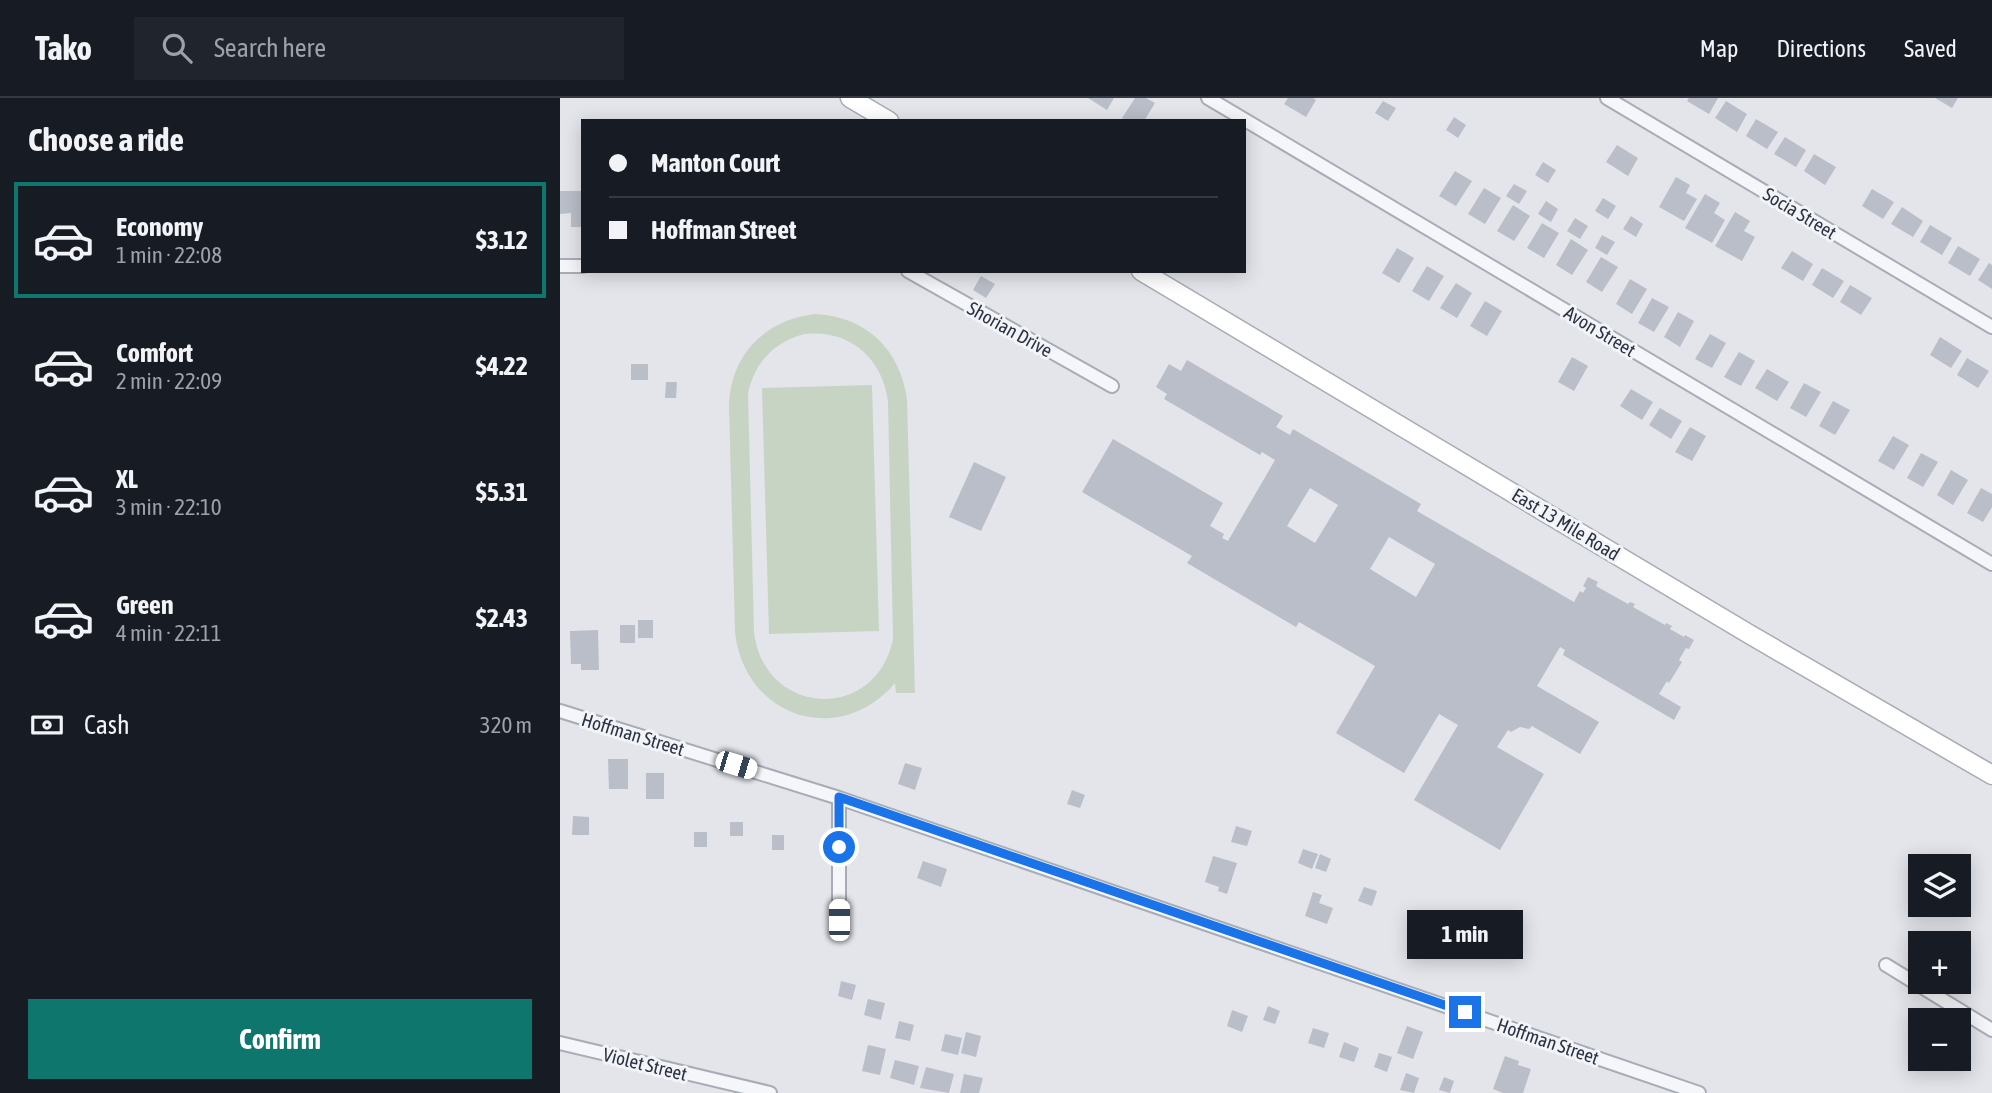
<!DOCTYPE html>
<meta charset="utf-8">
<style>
body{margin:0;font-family:"Asap Condensed",sans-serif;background:#20242c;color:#f1f3f6;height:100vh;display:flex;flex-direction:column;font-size:26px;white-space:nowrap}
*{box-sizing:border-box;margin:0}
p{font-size:23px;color:#9ea1a6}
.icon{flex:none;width:38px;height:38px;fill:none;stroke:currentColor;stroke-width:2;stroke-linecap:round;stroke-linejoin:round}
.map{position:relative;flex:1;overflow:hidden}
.side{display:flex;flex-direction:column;background:#171b24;width:560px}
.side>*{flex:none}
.banner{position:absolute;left:21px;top:21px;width:665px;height:154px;border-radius:0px;box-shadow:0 4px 18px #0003;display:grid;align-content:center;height:154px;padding:0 28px;background:#171b24}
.tools{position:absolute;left:1348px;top:756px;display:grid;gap:14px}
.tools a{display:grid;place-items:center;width:63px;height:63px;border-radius:0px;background:#171b24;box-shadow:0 4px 18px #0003;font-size:35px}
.end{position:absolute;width:32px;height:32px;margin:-16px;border:9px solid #1a73e8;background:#fff;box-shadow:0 0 0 4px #fff}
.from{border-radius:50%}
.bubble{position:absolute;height:49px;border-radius:0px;background:#171b24;box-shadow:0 4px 18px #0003;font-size:23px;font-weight:700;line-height:49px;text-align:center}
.car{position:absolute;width:21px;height:42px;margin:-21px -10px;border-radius:9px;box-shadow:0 0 5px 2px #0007;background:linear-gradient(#fff 24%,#345 0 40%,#fff 0 76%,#345 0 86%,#fff 0)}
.banner b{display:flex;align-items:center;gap:24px;height:66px;font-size:26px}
.banner b+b{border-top:2px solid #363941}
.banner i{width:18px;height:18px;background:#f1f3f6}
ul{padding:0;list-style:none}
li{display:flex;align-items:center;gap:21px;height:116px;margin:0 14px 10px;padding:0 14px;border:4px solid transparent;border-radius:0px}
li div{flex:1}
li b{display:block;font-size:26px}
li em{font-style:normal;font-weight:700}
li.active{border-color:#0f766e}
li>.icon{width:63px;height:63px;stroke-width:1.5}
h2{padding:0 28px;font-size:32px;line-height:84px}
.pay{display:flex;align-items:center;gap:18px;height:77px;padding:0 28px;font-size:26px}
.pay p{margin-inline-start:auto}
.action{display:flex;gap:14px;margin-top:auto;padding:14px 28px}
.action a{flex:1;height:80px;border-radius:0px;background:#0f766e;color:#fff;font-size:28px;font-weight:700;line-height:80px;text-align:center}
header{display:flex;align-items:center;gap:42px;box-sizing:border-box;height:98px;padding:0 35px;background:#171b24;border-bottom:2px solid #363941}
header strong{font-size:33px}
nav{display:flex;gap:38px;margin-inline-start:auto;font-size:24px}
.search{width:490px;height:63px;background:#20242c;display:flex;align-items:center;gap:18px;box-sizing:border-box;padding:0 24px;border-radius:0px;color:#9ea1a6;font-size:26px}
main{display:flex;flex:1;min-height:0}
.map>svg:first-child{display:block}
.green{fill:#c7d4c4;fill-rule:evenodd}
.building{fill:#babec8;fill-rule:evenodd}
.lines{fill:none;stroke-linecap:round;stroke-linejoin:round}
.street-casing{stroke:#a8acb5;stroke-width:16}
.secondary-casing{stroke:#a8acb5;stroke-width:21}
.street{stroke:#f5f6f9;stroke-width:12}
.secondary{stroke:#fff;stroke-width:18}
.route{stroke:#1a73e8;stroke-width:9}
.labels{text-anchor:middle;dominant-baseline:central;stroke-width:6;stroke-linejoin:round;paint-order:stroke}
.street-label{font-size:19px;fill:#2a3243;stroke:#f2f4f8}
</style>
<header>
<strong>Tako</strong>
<div class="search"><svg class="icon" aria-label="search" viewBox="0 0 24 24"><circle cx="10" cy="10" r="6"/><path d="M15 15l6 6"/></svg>Search here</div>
<nav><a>Map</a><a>Directions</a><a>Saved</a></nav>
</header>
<main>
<section class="side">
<h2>Choose a ride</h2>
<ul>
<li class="active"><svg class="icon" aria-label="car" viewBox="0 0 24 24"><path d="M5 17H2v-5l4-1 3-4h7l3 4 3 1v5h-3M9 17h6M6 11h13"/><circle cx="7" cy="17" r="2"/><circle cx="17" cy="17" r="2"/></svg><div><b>Economy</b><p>1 min · 22:08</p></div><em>$3.12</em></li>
<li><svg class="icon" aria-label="car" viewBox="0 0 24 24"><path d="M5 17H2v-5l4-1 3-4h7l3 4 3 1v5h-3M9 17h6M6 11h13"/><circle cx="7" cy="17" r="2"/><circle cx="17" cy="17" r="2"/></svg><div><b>Comfort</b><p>2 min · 22:09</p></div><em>$4.22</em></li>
<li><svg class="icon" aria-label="car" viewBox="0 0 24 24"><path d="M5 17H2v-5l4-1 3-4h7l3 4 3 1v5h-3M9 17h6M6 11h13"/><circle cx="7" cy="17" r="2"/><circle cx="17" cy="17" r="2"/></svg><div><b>XL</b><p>3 min · 22:10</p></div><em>$5.31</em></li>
<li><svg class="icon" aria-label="car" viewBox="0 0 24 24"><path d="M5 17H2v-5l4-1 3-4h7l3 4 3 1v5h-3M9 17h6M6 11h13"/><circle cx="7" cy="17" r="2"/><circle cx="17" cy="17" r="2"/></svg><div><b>Green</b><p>4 min · 22:11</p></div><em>$2.43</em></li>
</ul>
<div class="pay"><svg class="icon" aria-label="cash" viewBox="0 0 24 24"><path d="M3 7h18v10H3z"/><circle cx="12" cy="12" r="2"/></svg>Cash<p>320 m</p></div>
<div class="action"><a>Confirm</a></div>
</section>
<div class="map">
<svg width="1432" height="995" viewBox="0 0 1432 995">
<rect width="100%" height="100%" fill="#e3e5eb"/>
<!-- green -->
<path class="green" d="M 255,216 C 306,218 341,252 347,302 L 355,595 L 336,595 L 335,585 C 279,651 184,619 175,534 L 169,307 C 171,257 204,222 255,216 ZM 244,236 C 289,231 322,259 328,303 L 333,541 C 316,625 204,619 194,534 L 188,296 C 194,265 214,244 244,236 Z
M 312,287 L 319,533 L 209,536 L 202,290 Z"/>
<!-- building -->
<path class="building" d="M 528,0 L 554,0 L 547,12 Z
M 575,0 L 586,0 L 595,5 L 584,23 L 567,23 L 562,20 Z
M 728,0 L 753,0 L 756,2 L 746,19 L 724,6 Z
M 1129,0 L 1158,0 L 1149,16 L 1127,3 Z
M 1375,0 L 1398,0 L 1392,10 Z
M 823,3 L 836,10 L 828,23 L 815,15 Z
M 1166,3 L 1187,16 L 1177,34 L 1155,20 Z
M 894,19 L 906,27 L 898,40 L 886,32 Z
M 1196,21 L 1218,34 L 1207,51 L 1186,38 Z
M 1225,39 L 1246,52 L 1236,69 L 1214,56 Z
M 1057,47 L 1078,60 L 1068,78 L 1046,64 Z
M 1254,56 L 1276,69 L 1265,87 L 1244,73 Z
M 983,64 L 996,72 L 988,85 L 975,77 Z
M 895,73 L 912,83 L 896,108 L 879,98 Z
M 1116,79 L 1130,87 L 1126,95 L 1137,101 L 1124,123 L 1099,109 Z
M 954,86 L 967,93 L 959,106 L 946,98 Z
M 924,90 L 941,100 L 925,126 L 908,116 Z
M 1312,91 L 1334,104 L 1323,121 L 1302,108 Z
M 0,93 L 23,93 L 23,129 L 11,129 L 11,115 L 0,116 Z
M 1145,96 L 1160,105 L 1154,115 L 1165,122 L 1152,145 L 1125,130 Z
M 1043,100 L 1056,108 L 1048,121 L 1035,113 Z
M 986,103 L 998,111 L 991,124 L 978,116 Z
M 953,107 L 970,118 L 954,143 L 937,133 Z
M 1342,109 L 1363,123 L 1353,139 L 1331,126 Z
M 1175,114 L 1190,123 L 1184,133 L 1195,139 L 1182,163 L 1155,148 Z
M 1071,118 L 1083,126 L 1076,139 L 1063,131 Z
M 1015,120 L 1028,128 L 1020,141 L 1007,133 Z
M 982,125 L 999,135 L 984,160 L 967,150 Z
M 1370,127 L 1392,140 L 1382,157 L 1360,144 Z
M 1042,137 L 1055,144 L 1047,157 L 1035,150 Z
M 1011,141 L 1028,152 L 1012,177 L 996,167 Z
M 1398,148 L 1420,161 L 1410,178 L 1388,165 Z
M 837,150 L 854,160 L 839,185 L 822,175 Z
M 1232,153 L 1253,166 L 1243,183 L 1221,170 Z
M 1041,159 L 1058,169 L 1042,194 L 1026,184 Z
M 1429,165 L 1432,167 L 1432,191 L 1418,182 Z
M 867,168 L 884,178 L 869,203 L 852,193 Z
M 1262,170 L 1284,183 L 1273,200 L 1252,187 Z
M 421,178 L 435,186 L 426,200 L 413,192 Z
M 1070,181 L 1087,191 L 1072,216 L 1056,206 Z
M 896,185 L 912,195 L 897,220 L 880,210 Z
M 1290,187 L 1312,200 L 1301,217 L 1280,204 Z
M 1092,200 L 1109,209 L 1094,234 L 1078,225 Z
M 925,203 L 942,213 L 927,238 L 910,228 Z
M 1118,214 L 1134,223 L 1120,249 L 1104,239 Z
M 1150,236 L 1166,245 L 1152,270 L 1135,261 Z
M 1380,239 L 1402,253 L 1391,270 L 1370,257 Z
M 1179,254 L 1195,263 L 1181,288 L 1164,279 Z
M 1012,259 L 1028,268 L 1014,293 L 998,284 Z
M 1407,260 L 1429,273 L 1418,290 L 1397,277 Z
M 627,262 L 723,318 L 716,329 L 730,337 L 733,331 L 861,406 L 857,413 L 1014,504 L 1020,493 L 1023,495 L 1026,490 L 1023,488 L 1028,479 L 1038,484 L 1036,488 L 1068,506 L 1070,504 L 1075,506 L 1073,509 L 1105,527 L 1106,525 L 1112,528 L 1110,531 L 1124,539 L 1125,537 L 1134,542 L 1129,551 L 1126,550 L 1119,562 L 1122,564 L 1109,585 L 1107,583 L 1099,596 L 1121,609 L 1114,622 L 1003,557 L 1005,552 L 1000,549 L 977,588 L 1039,624 L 1020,656 L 972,628 L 969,631 L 960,629 L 951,634 L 948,632 L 937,649 L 984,676 L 940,752 L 854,702 L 898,627 L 879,616 L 844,675 L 776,635 L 815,568 L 739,524 L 736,529 L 627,465 L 632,458 L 522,394 L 553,341 L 663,405 L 650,428 L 664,436 L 662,440 L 668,443 L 715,362 L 702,354 L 700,357 L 604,301 L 607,296 L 596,289 L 609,266 L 621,273 ZM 750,390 L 778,407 L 755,445 L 727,428 ZM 829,439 L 875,466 L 856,499 L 810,471 Z
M 71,266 L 88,266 L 88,282 L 71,282 Z
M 1207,271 L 1229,284 L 1217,303 L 1195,290 Z
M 106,284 L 117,284 L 116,300 L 105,300 Z
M 1244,285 L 1261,294 L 1246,319 L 1230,310 Z
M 1071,291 L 1093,304 L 1082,322 L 1060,308 Z
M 1273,303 L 1290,312 L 1275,337 L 1259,328 Z
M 1100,310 L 1122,323 L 1111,341 L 1089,327 Z
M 1130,329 L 1146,338 L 1132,363 L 1115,354 Z
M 1333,338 L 1349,347 L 1334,372 L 1318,363 Z
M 1361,355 L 1378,364 L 1363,389 L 1347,380 Z
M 414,364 L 446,379 L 421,433 L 389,419 Z
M 1391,372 L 1408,382 L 1393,407 L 1377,397 Z
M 1421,390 L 1432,396 L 1432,409 L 1423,424 L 1407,415 Z
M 78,522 L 93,522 L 93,540 L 78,540 Z
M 60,527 L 75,527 L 75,545 L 60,545 Z
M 38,532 L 39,572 L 21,572 L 21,566 L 11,566 L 10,533 Z
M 48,661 L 68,661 L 68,691 L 49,691 Z
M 345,665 L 362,670 L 355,692 L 338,686 Z
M 86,675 L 104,675 L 104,701 L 86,701 Z
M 512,692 L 525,697 L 520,710 L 507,706 Z
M 13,718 L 29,719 L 29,737 L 12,737 Z
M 170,724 L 183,724 L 183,738 L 170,738 Z
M 676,728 L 692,733 L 687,748 L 671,744 Z
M 134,734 L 147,734 L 147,749 L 134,749 Z
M 212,737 L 224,737 L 224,752 L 212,752 Z
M 743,751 L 758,756 L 752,771 L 738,765 Z
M 760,756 L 771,761 L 766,774 L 755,770 Z
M 653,758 L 677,765 L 667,796 L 658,793 L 659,789 L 645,784 Z
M 363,763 L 387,771 L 381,789 L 357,780 Z
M 804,789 L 817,793 L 812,808 L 798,803 Z
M 753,794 L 762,797 L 759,805 L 773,810 L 767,826 L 745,818 Z
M 281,883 L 296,887 L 292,902 L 278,898 Z
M 308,901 L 325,905 L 321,922 L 304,917 Z
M 708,908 L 720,913 L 715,926 L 703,922 Z
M 672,912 L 688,918 L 682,934 L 667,928 Z
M 339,923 L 354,927 L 350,943 L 335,940 Z
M 847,928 L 863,934 L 853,961 L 837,955 Z
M 753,930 L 769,935 L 764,950 L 748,945 Z
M 406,934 L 421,938 L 416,959 L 401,955 Z
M 385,936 L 402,940 L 398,957 L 381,953 Z
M 784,944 L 799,950 L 794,964 L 779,959 Z
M 308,947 L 326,951 L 320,977 L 302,973 Z
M 819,955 L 832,959 L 827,974 L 814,969 Z
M 945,958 L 959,963 L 958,967 L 971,971 L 963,995 L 943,995 L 933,991 Z
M 335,962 L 359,968 L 354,987 L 330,980 Z
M 366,969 L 394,976 L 389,995 L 360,990 Z
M 846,975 L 859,980 L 854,995 L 840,992 Z
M 404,976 L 423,980 L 419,995 L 400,995 Z
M 884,979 L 894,983 L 890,995 L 879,992 Z"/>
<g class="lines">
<defs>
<path id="street" d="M 648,0 L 1432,466
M 1047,0 L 1432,229
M 0,168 L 23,168
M 348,173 L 552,288
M 0,613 L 279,700 L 1139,995
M 279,700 L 279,822
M 1326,867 L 1432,932
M 0,945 L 210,995"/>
<path id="secondary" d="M 290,0 L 329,23
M 581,173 L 1189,536 L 1432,677"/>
</defs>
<!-- street casing -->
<use href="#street" class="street-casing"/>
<!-- secondary casing -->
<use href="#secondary" class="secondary-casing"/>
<!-- street -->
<use href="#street" class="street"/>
<!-- secondary -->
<use href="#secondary" class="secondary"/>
</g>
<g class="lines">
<!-- route -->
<path class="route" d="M 279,749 L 279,699 L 905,914"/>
</g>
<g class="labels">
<!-- street labels -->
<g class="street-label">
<text transform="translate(1240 115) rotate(31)">Socia Street</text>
<text transform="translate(450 231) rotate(29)">Shorian Drive</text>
<text transform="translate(1040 233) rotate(31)">Avon Street</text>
<text transform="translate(1006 426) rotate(31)">East 13 Mile Road</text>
<text transform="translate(73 636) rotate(17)">Hoffman Street</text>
<text transform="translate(988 943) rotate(19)">Hoffman Street</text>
<text transform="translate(85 966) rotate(14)">Violet Street</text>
</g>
</g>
</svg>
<div class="tools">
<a><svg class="icon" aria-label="layers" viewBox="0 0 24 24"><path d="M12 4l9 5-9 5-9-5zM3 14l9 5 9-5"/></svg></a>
<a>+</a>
<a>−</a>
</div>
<i class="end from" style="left:279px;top:749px"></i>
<i class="end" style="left:905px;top:914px"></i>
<div class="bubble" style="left:847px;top:812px;width:116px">1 min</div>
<i class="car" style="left:176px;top:667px;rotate:107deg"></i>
<i class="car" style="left:279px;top:822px;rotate:0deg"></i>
<div class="banner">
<b><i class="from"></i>Manton Court</b>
<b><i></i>Hoffman Street</b>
</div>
</div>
</main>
